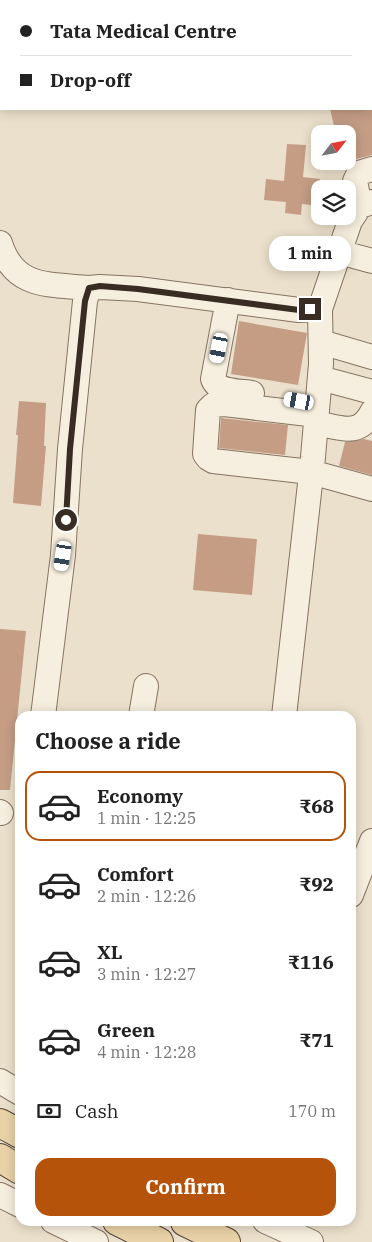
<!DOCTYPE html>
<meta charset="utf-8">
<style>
body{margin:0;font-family:"IBM Plex Serif",serif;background:#f2f2f2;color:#222;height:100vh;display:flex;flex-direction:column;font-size:19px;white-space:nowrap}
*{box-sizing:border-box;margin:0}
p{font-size:16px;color:#767676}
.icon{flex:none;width:28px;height:28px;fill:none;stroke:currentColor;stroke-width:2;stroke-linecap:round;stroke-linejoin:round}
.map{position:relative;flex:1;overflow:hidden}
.drawer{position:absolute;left:15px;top:711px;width:341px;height:515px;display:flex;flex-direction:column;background:#fff;border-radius:15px;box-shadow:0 2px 12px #0003}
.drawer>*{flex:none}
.hud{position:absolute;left:0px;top:0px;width:372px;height:110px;box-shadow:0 2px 12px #0003;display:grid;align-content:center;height:110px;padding:0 20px;background:#fff}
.needle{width:32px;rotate:58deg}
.fabs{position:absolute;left:311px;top:125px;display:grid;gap:10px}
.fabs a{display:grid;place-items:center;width:45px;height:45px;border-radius:10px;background:#fff;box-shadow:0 2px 12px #0003;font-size:25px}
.end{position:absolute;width:22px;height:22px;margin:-11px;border:6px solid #382c23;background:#fff;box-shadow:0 0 0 2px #fff}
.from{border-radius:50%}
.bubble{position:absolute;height:35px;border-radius:15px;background:#fff;box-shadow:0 2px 12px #0003;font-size:16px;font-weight:700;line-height:35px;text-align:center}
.car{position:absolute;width:15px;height:30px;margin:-15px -8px;border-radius:6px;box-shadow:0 0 4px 1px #0007;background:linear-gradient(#fff 24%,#345 0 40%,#fff 0 76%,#345 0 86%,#fff 0)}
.hud b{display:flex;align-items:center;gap:18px;height:48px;font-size:19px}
.hud b+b{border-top:1px solid #e0e0e0}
.hud i{width:12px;height:12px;background:#222}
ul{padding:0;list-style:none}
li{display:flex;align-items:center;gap:15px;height:70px;margin:0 10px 8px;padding:0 10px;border:2px solid transparent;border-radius:15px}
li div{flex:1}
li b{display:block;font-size:19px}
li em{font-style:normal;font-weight:700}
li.on{border-color:#b45309}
li>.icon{width:45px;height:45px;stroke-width:1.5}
h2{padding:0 20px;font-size:22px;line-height:60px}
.pay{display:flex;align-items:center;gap:12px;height:55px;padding:0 20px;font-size:19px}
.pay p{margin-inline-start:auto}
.action{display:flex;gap:10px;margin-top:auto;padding:10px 20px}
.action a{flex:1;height:58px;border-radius:15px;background:#b45309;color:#fff;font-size:20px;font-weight:700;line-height:58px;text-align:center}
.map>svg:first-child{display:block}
.water{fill:#abc0b9;stroke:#728e86}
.building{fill:#c59d85}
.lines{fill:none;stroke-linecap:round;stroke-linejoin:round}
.minor-casing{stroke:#867361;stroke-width:26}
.major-casing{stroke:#554234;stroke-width:30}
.minor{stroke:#f6eede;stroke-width:24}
.major{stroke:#e9d2a8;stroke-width:28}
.route{stroke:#382c23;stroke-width:6}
</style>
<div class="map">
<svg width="372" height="1242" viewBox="0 0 372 1242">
<rect width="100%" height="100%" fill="#ebe0cb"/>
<!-- water -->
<path class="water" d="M 0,0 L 233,0 L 1,1 L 0,49 Z"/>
<!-- building -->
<path class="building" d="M 330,109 L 372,109 L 372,155 L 348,161 L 348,134 L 336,134 Z
M 287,144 L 306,145 L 303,177 L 320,179 L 320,206 L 302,204 L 301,215 L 285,213 L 286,202 L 264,200 L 266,179 L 284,181 Z
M 239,321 L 307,333 L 298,385 L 231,374 Z
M 19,401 L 46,403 L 44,446 L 46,446 L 41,506 L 13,503 L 18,435 L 16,435 Z
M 221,418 L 288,425 L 285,455 L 219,448 Z
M 364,439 L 372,441 L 372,475 L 339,466 L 345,442 Z
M 198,534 L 257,539 L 252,595 L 193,590 Z
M 0,629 L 26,631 L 10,790 L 0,790 Z"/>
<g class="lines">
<defs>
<path id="minor" d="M 360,206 L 355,181 L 359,173 L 372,169
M 0,243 C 14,289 49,284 89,288
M 339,252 L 372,261
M 228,300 L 213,379 C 217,392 239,391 252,393
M 321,342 L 372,357
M 320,378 L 372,392
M 317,415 L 224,404 L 213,405 L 208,410 L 205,454 L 208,458 L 213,461 L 311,472 L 372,489
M 316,423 C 339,427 359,438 372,412
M 43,716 L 63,555 L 70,449 L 85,301 L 89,288 L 100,287 L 138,289 L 299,310 L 320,309
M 141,716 L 146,686
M 284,716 L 313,457 L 321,364 L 320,309 L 350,221 L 360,206 L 372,202
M 0,812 L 1,813
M 351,895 L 372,841
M 0,1081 L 20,1093
M 0,1195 L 20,1205
M 53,1221 L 96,1242
M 265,1221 L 311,1242"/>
<path id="major" d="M 0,1123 L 20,1134
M 0,1158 L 20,1170
M 117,1221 L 159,1242
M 185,1222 L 226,1242"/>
</defs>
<!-- minor casing -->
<use href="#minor" class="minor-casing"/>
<!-- major casing -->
<use href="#major" class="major-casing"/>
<!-- minor -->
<use href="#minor" class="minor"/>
<!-- major -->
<use href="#major" class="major"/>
</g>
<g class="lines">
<!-- route -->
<path class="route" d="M 66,520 L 70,449 L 85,301 L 89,288 L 100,286 L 138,289 L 299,310 L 310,309"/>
</g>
</svg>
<div class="fabs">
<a><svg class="needle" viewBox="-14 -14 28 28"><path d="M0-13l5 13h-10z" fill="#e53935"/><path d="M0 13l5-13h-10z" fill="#767676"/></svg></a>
<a><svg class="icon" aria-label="layers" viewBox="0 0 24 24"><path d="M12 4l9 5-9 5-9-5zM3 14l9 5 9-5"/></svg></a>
</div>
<i class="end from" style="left:66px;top:520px"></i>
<i class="end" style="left:310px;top:309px"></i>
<div class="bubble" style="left:269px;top:236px;width:82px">1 min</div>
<i class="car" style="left:219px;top:348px;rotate:191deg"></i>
<i class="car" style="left:299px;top:401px;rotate:280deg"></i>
<i class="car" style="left:63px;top:556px;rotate:189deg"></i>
<div class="hud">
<b><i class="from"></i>Tata Medical Centre</b>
<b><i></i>Drop-off</b>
</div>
<section class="drawer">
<h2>Choose a ride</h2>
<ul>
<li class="on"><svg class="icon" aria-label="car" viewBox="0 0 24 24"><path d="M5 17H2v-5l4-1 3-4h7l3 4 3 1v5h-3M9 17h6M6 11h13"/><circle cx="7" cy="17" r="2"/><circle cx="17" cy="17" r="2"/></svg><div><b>Economy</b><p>1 min · 12:25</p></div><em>₹68</em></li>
<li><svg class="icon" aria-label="car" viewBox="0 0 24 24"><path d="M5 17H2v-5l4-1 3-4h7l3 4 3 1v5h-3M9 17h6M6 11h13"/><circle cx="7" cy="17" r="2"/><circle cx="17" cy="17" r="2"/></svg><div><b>Comfort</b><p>2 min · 12:26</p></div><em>₹92</em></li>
<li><svg class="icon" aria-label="car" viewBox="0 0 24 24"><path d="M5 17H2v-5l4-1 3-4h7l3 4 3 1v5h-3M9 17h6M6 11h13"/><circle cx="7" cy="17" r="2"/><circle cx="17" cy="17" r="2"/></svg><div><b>XL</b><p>3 min · 12:27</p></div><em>₹116</em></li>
<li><svg class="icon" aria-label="car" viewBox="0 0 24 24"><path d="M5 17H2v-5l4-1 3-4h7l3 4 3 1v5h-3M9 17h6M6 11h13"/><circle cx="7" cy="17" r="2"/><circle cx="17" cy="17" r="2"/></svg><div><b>Green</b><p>4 min · 12:28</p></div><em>₹71</em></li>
</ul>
<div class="pay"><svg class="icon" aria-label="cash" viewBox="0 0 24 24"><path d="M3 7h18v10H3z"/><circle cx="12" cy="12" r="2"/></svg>Cash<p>170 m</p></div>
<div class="action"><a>Confirm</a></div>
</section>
</div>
